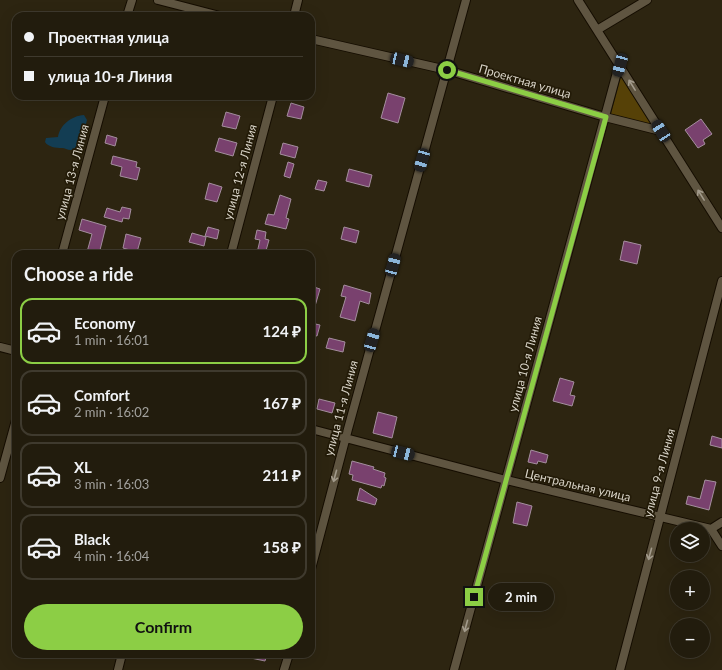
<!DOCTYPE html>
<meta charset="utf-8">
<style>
body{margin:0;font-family:Lato,sans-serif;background:#2e291b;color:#f1f3f6;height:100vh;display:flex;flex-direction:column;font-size:15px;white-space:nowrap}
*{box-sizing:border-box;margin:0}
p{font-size:13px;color:#a2a19d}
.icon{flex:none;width:22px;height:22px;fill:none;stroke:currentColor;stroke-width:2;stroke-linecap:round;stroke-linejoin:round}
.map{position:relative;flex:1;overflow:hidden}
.details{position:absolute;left:12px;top:250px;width:303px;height:408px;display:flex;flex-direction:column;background:#221c0d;border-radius:12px;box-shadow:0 4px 16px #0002,0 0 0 1px #3f3a2e}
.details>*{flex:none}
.banner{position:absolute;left:12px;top:12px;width:303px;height:88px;border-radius:12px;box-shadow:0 4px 16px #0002,0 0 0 1px #3f3a2e;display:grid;align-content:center;height:88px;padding:0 12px;background:#221c0d}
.tools{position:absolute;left:670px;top:522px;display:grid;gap:8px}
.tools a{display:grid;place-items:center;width:40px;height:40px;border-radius:50%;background:#221c0d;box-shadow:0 4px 16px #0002,0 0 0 1px #3f3a2e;font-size:20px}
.end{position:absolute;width:18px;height:18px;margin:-9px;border:5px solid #8cce45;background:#111;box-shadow:0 0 0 2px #111}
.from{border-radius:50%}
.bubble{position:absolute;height:28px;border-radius:14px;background:#221c0d;box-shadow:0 4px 16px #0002,0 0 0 1px #3f3a2e;font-size:13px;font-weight:700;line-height:28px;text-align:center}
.car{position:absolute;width:12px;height:24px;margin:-12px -6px;border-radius:5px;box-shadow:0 0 3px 1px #0007;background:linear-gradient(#222 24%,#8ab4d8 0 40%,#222 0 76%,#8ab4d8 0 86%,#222 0)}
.banner b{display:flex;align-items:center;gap:14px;height:38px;font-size:15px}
.banner b+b{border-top:1px solid #3f3a2e}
.banner i{width:10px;height:10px;background:#f1f3f6}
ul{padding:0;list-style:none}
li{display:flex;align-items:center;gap:12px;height:66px;margin:0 8px 6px;padding:0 4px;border:2px solid #3f3a2e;border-radius:12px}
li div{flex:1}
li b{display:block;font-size:15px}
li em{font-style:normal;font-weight:700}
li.on{border-color:#8cce45}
li>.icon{width:36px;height:36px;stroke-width:1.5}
h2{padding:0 12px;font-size:18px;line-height:48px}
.button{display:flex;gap:8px;margin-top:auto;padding:8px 12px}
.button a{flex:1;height:46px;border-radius:24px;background:#8cce45;color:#111;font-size:16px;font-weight:700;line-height:46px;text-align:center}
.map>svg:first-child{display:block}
.green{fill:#564107}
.water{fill:#133d53}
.building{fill:#79416e;stroke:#a58f9f}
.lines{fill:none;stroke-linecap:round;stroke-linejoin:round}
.minor-casing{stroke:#150d00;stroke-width:10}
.minor{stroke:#5f5541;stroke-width:8}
.oneway{stroke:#a29a8b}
.route{stroke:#8cce45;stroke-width:5}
.labels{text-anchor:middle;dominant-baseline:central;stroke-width:3.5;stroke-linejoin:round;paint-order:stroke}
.street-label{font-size:12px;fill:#d8d3c7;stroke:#231b08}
</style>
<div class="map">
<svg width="722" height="670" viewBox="0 0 722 670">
<rect width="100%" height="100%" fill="#2d2511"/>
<!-- green -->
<path class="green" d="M 622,73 L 653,125 L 611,114 Z"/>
<!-- water -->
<path class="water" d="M 84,115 L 87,120 C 84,130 83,148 71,150 C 67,150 65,148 62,148 C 56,148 48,147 45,142 L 46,138 L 58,137 C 60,125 71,116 84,115 Z"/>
<!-- building -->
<path class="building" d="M 388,93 L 405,98 L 398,123 L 381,118 Z
M 291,103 L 304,107 L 301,119 L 287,116 Z
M 226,112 L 240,116 L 236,129 L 222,126 Z
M 701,119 L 712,134 L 703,140 L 705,144 L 698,148 L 685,130 Z
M 107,135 L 117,138 L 115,146 L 105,143 Z
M 219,138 L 237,143 L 233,156 L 215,151 Z
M 283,143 L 298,147 L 295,158 L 280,154 Z
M 113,156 L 137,162 L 136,167 L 140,168 L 137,180 L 120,176 L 122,167 L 111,164 Z
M 288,162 L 294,164 L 290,178 L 284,176 Z
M 349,169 L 372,175 L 369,187 L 346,181 Z
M 318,180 L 327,182 L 324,191 L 315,189 Z
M 209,183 L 222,187 L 217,202 L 205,199 Z
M 280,195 L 291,199 L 286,218 L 289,219 L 286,229 L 265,224 L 268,214 L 274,215 Z
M 122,207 L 131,209 L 129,219 L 123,218 L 122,222 L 104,217 L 107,208 L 120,212 Z
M 82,219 L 106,226 L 99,254 L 87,252 L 92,234 L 79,230 Z
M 208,227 L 219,230 L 217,239 L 205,236 Z
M 344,227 L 359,231 L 356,243 L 341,239 Z
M 257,230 L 266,232 L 265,239 L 269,240 L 265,254 L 257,253 L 260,240 L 255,239 Z
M 192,233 L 206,237 L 204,246 L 189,242 Z
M 126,234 L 141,238 L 137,252 L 123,248 Z
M 624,241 L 641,245 L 637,264 L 620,260 Z
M 344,285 L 371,293 L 369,304 L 360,301 L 355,321 L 340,317 L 346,297 L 341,296 Z
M 311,286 L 320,289 L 313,313 L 311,312 Z
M 311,323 L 320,325 L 317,336 L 311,335 Z
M 329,338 L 345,342 L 343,352 L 326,348 Z
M 560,378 L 574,382 L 570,395 L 575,396 L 572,406 L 553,401 Z
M 319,399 L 335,403 L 332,413 L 317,409 Z
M 378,412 L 397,417 L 392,438 L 373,433 Z
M 712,436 L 722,439 L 722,448 L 710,445 Z
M 531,450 L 548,455 L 546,463 L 538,461 L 537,464 L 528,462 Z
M 352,461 L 374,467 L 373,469 L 385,473 L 384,477 L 386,478 L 384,486 L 382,485 L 381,488 L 352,480 L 353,475 L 349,474 Z
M 705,480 L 716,482 L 709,510 L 686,504 L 688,496 L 700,499 Z
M 360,488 L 377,499 L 375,505 L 357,500 Z
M 517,502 L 532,506 L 527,526 L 513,523 Z
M 246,654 L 267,654 L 265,661 L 246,657 Z"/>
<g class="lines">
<defs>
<path id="minor" d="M 158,0 L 220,16
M 578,0 L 722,228
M 127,16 L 132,0
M 294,16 L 298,0
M 597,30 L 647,0
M 311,39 L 447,70 L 605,117 L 661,131
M 62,254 L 105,96
M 231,254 L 273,96
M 0,347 L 16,351
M 311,429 L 506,480 L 711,529 L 722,522
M 0,478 L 16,420
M 711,529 L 722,546
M 311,569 L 348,429 L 466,0
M 118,670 L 122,654
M 284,670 L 289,654
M 454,670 L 619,65
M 620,670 L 722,281"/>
</defs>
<!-- minor casing -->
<use href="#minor" class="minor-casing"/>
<!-- minor -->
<use href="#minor" class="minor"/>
</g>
<!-- one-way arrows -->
<defs><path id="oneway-shaft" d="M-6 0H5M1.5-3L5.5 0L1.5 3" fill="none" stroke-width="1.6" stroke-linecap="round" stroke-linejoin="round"/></defs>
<g class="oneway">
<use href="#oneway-shaft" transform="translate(632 85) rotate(-122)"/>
<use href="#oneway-shaft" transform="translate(701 195) rotate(-122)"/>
<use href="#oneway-shaft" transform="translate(335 476) rotate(105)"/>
<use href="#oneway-shaft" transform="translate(650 554) rotate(105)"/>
<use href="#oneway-shaft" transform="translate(466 626) rotate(105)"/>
</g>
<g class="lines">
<!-- route -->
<path class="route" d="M 447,70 L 606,117 L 474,597"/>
</g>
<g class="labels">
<!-- street labels -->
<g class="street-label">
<text transform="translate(525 81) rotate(16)">Проектная улица</text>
<text transform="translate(72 172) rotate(-75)">улица 13-я Линия</text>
<text transform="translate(240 172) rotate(-75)">улица 12-я Линия</text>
<text transform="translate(525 364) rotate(-75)">улица 10-я Линия</text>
<text transform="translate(341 408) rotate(-75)">улица 11-я Линия</text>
<text transform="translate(659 473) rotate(-75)">улица 9-я Линия</text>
<text transform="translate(578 485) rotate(13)">Центральная улица</text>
</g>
</g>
</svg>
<div class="tools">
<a><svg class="icon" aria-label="layers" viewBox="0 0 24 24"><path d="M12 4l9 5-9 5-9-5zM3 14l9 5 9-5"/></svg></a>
<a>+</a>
<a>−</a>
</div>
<i class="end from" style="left:447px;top:70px"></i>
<i class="end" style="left:474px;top:597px"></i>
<div class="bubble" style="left:488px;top:583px;width:66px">2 min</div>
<i class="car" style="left:402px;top:60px;rotate:103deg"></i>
<i class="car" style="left:620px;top:65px;rotate:195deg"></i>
<i class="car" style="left:661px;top:131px;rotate:327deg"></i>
<i class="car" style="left:422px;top:160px;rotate:196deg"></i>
<i class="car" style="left:393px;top:265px;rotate:15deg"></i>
<i class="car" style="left:372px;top:340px;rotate:16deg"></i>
<i class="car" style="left:403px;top:453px;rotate:104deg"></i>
<div class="banner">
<b><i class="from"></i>Проектная улица</b>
<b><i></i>улица 10-я Линия</b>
</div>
<section class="details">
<h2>Choose a ride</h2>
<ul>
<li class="on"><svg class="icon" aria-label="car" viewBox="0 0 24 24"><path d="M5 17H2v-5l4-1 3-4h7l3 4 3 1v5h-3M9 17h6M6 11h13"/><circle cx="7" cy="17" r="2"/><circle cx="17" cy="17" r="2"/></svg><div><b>Economy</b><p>1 min · 16:01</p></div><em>124 ₽</em></li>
<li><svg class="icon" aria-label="car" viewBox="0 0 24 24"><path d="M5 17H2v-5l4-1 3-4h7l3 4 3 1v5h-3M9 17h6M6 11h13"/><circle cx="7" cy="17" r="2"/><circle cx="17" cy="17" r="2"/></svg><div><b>Comfort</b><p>2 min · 16:02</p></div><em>167 ₽</em></li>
<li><svg class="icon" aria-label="car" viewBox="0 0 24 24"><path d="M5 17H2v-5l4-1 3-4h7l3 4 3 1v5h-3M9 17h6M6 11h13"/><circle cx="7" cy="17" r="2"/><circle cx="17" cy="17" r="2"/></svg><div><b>XL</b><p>3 min · 16:03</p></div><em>211 ₽</em></li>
<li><svg class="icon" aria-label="car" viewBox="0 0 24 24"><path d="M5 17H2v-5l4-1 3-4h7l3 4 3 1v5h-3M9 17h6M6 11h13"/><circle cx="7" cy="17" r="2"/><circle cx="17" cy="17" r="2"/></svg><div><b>Black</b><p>4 min · 16:04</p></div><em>158 ₽</em></li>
</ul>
<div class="button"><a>Confirm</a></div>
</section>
</div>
